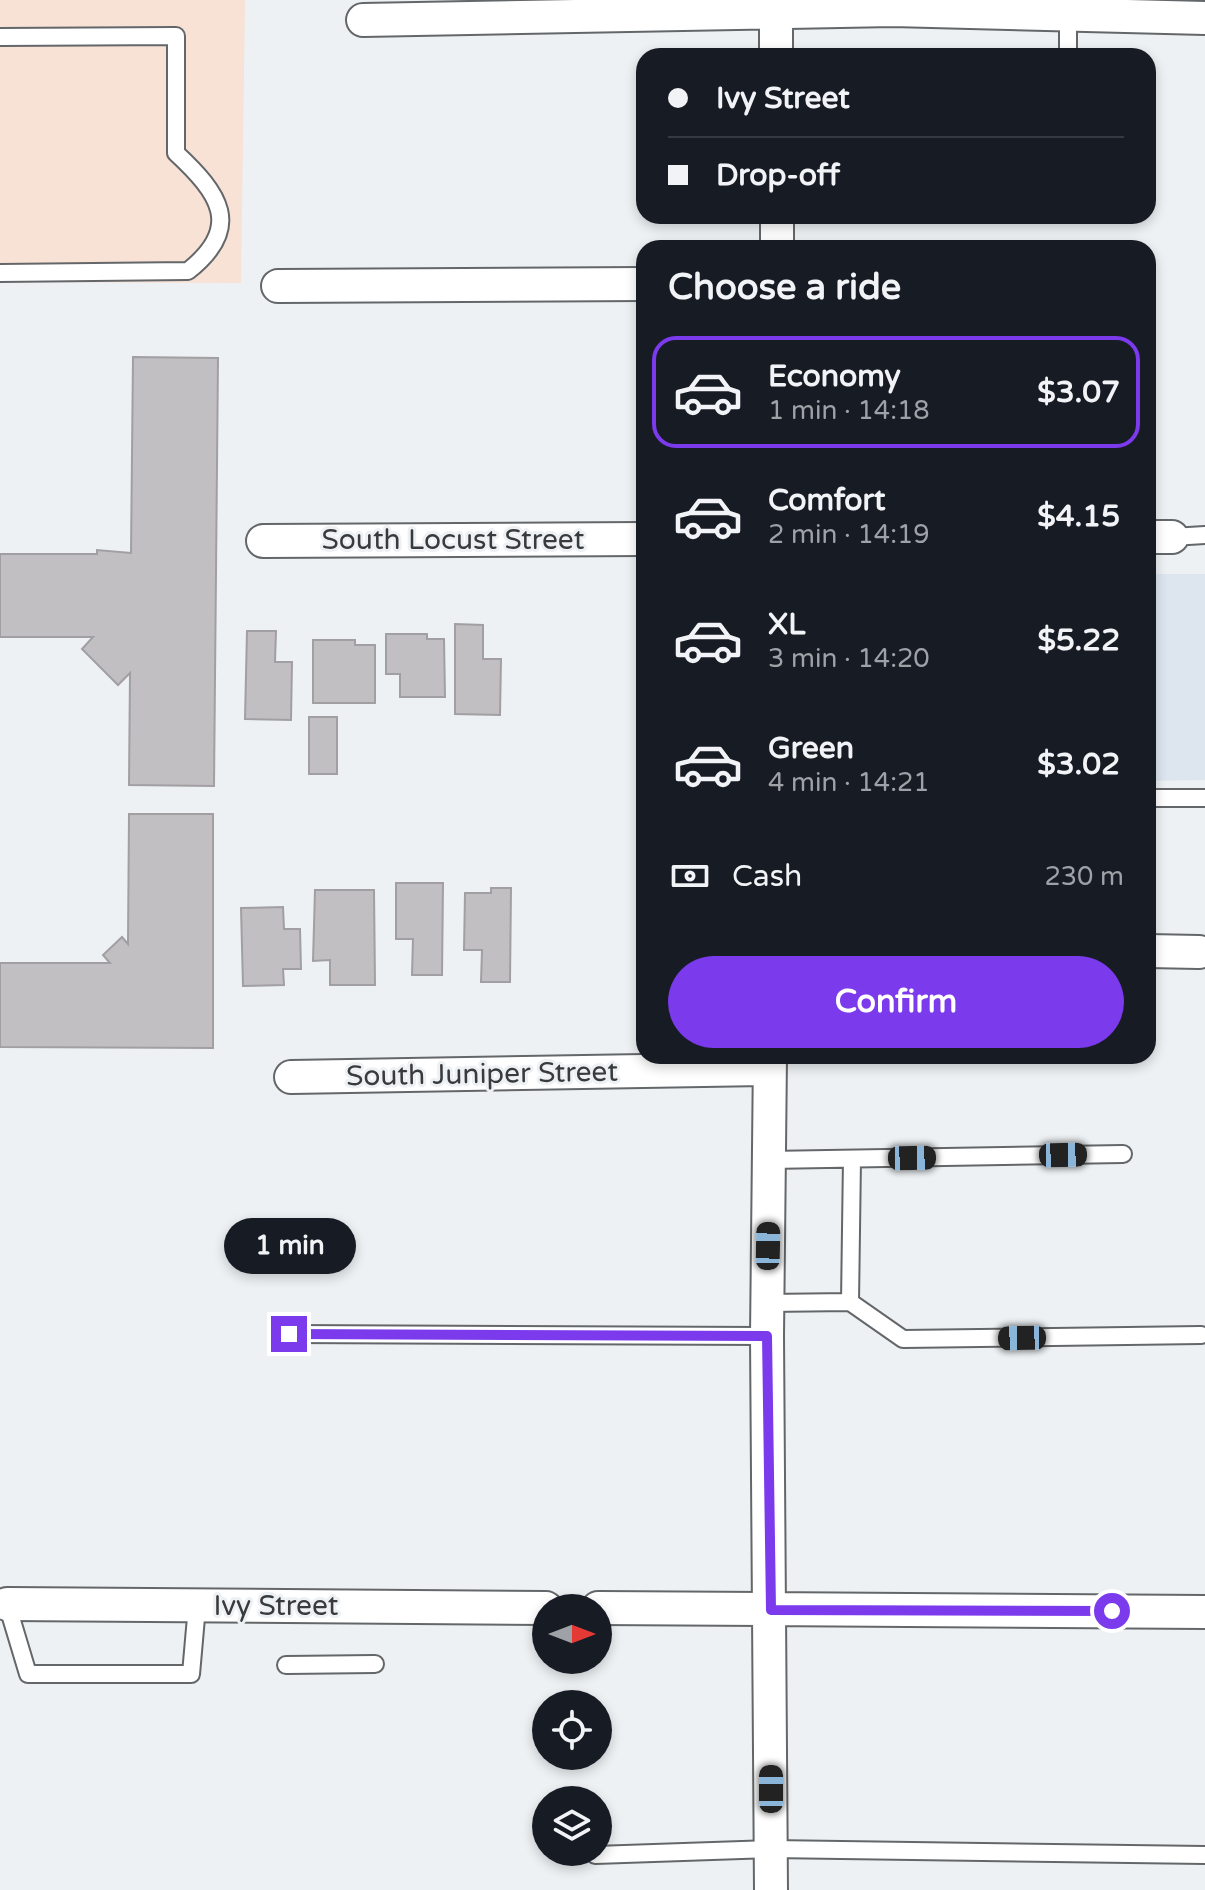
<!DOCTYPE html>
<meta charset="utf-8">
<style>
body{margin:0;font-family:"Varela Round",sans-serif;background:#242831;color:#f1f3f6;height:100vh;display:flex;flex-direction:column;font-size:30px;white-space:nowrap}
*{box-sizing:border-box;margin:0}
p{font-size:26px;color:#9ea1a6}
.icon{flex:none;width:44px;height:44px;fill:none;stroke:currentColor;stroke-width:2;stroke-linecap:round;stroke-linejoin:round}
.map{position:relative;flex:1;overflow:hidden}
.details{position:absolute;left:636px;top:240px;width:520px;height:824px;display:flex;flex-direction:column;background:#171b24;border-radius:24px;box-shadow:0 4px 12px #0003}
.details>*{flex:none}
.guide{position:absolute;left:636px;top:48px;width:520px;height:176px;border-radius:24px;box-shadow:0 4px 12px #0003;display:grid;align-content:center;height:176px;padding:0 32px;background:#171b24}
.needle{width:52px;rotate:90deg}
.controls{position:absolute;left:532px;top:1594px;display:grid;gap:16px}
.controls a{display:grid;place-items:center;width:80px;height:80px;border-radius:50%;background:#171b24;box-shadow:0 4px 12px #0003;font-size:40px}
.end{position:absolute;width:36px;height:36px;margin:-18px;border:10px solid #7c3aed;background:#fff;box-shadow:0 0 0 4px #fff}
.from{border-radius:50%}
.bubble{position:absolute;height:56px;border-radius:28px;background:#171b24;box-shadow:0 4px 12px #0003;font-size:26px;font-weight:800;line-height:56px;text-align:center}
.car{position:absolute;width:24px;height:48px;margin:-24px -12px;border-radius:10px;box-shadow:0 0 6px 2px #0007;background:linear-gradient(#222 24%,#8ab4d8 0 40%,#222 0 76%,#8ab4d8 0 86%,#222 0)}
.guide b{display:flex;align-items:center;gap:28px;height:76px;font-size:30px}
.guide b+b{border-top:2px solid #363941}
.guide i{width:20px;height:20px;background:#f1f3f6}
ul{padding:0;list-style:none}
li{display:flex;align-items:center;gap:24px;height:112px;margin:0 16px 12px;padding:0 16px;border:4px solid transparent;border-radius:24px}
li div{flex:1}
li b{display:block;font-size:30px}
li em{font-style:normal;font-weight:800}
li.selected{border-color:#7c3aed}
li>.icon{width:72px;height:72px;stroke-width:1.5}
h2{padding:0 32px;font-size:36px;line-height:96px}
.pay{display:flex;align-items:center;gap:20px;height:88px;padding:0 32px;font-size:30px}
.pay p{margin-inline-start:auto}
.button{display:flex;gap:16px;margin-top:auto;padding:16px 32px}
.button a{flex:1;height:92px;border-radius:48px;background:#7c3aed;color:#fff;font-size:32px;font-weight:800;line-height:92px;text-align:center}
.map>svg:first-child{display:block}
.built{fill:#dde6ef}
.medical{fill:#f8e1d5}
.building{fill:#c2bfc3;stroke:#a19fa2;stroke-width:2}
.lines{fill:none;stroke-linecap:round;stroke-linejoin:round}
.service-casing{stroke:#646769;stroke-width:20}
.minor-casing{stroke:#646769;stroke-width:36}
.service{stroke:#fff;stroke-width:16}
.minor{stroke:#fff;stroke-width:32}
.route{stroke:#7c3aed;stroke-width:10}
.labels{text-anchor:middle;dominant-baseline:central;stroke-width:6;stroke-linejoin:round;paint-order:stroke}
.street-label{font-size:28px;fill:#393a3b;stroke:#edf1f4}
</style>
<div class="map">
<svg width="1205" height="1890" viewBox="0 0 1205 1890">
<rect width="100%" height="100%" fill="#edf1f4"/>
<!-- built -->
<path class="built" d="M 1148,574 L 1205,574 L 1205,780 L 1148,781 Z"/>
<!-- medical -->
<path class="medical" d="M 0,0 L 245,0 L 241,283 L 0,282 Z"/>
<!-- building -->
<path class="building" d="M 133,357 L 218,358 L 214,786 L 129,785 L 130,673 L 118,685 L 82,649 L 93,637 L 0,637 L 0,554 L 97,554 L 97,550 L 131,553 Z
M 455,624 L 483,625 L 483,659 L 501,659 L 500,715 L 455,714 Z
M 247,631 L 276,631 L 275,662 L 292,662 L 291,720 L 245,719 Z
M 386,634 L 427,634 L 427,639 L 444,639 L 445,697 L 400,697 L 400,674 L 386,674 Z
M 313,640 L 355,640 L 355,645 L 375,645 L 375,703 L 313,703 Z
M 309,717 L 337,717 L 337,774 L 309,774 Z
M 129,814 L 213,814 L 213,1048 L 0,1047 L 0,963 L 110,963 L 103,955 L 122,937 L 128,944 Z
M 396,883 L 443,883 L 442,975 L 412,975 L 413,939 L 396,939 Z
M 491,888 L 511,888 L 510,982 L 481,982 L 482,950 L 464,950 L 465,893 L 491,893 Z
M 315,890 L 374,890 L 375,985 L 330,985 L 330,960 L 313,961 Z
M 283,907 L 284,929 L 300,929 L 301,969 L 283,969 L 284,985 L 243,986 L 241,908 Z"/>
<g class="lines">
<defs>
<path id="service" d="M 0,37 L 176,36 L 176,153 C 219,193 244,227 188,271 L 0,273
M 1068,56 L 1068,15
M 1172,537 L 1205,535
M 1148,798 L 1205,798
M 769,1160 L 1123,1154
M 850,1302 L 903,1339 L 1201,1335
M 767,1303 L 850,1302 L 852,1159
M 289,1334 L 767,1336
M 7,1604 L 28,1674 L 191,1674 L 197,1606
M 286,1665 L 375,1664
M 595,1855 L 771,1849 L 1205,1855"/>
<path id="minor" d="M 776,0 L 776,56
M 363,20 L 893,10 L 1205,18
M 777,216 L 777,248
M 278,286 L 644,284
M 1148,537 L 1172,537
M 263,541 L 644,539
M 1148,951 L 1199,952
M 770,1056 L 767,1336 L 771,1890
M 291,1077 L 769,1069
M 7,1604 L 546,1608
M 598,1608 L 1205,1612"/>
</defs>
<!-- service casing -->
<use href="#service" class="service-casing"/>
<!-- minor casing -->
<use href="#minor" class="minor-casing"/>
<!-- service -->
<use href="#service" class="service"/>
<!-- minor -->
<use href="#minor" class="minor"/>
</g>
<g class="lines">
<!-- route -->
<path class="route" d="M 289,1334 L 767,1336 L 771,1610 L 1112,1611"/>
</g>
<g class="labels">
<!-- street labels -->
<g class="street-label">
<text x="453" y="540">South Locust Street</text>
<text transform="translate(482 1074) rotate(-1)">South Juniper Street</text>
<text x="276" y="1606">Ivy Street</text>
</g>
</g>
</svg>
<div class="controls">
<a><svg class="needle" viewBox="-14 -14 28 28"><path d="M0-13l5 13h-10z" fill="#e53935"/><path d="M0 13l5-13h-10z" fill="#9ea1a6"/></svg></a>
<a><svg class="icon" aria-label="locate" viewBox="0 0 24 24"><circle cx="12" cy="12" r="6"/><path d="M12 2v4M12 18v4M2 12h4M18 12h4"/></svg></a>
<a><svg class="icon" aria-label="layers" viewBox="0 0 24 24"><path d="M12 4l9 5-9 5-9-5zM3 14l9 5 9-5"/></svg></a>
</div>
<i class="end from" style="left:1112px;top:1611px"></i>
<i class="end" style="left:289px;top:1334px"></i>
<div class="bubble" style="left:224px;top:1218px;width:132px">1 min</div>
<i class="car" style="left:1063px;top:1155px;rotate:89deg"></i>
<i class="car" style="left:912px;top:1158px;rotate:89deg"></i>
<i class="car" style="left:768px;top:1246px;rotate:1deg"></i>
<i class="car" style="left:1022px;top:1338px;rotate:269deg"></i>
<i class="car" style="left:771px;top:1789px;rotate:0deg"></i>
<div class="guide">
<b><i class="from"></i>Ivy Street</b>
<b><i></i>Drop-off</b>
</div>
<section class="details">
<h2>Choose a ride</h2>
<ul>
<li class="selected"><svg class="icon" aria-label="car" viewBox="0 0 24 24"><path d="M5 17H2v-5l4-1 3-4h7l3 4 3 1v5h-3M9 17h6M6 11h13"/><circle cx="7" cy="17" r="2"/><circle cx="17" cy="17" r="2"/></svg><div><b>Economy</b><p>1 min · 14:18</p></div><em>$3.07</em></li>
<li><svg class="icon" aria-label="car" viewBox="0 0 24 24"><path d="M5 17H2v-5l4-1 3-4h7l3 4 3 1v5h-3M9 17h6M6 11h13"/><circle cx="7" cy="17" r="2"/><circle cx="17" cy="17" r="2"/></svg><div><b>Comfort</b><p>2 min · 14:19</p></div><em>$4.15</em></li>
<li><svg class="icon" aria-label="car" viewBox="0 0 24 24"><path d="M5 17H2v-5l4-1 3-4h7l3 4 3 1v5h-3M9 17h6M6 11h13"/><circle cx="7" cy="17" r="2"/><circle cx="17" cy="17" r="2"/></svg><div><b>XL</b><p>3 min · 14:20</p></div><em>$5.22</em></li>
<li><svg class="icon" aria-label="car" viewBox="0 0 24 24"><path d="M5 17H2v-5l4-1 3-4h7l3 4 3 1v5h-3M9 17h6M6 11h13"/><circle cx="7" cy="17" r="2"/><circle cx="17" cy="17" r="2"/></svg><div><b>Green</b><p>4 min · 14:21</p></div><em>$3.02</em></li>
</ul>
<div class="pay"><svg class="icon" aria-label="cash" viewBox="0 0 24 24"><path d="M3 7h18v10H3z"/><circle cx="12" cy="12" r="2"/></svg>Cash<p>230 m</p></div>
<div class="button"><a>Confirm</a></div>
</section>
</div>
